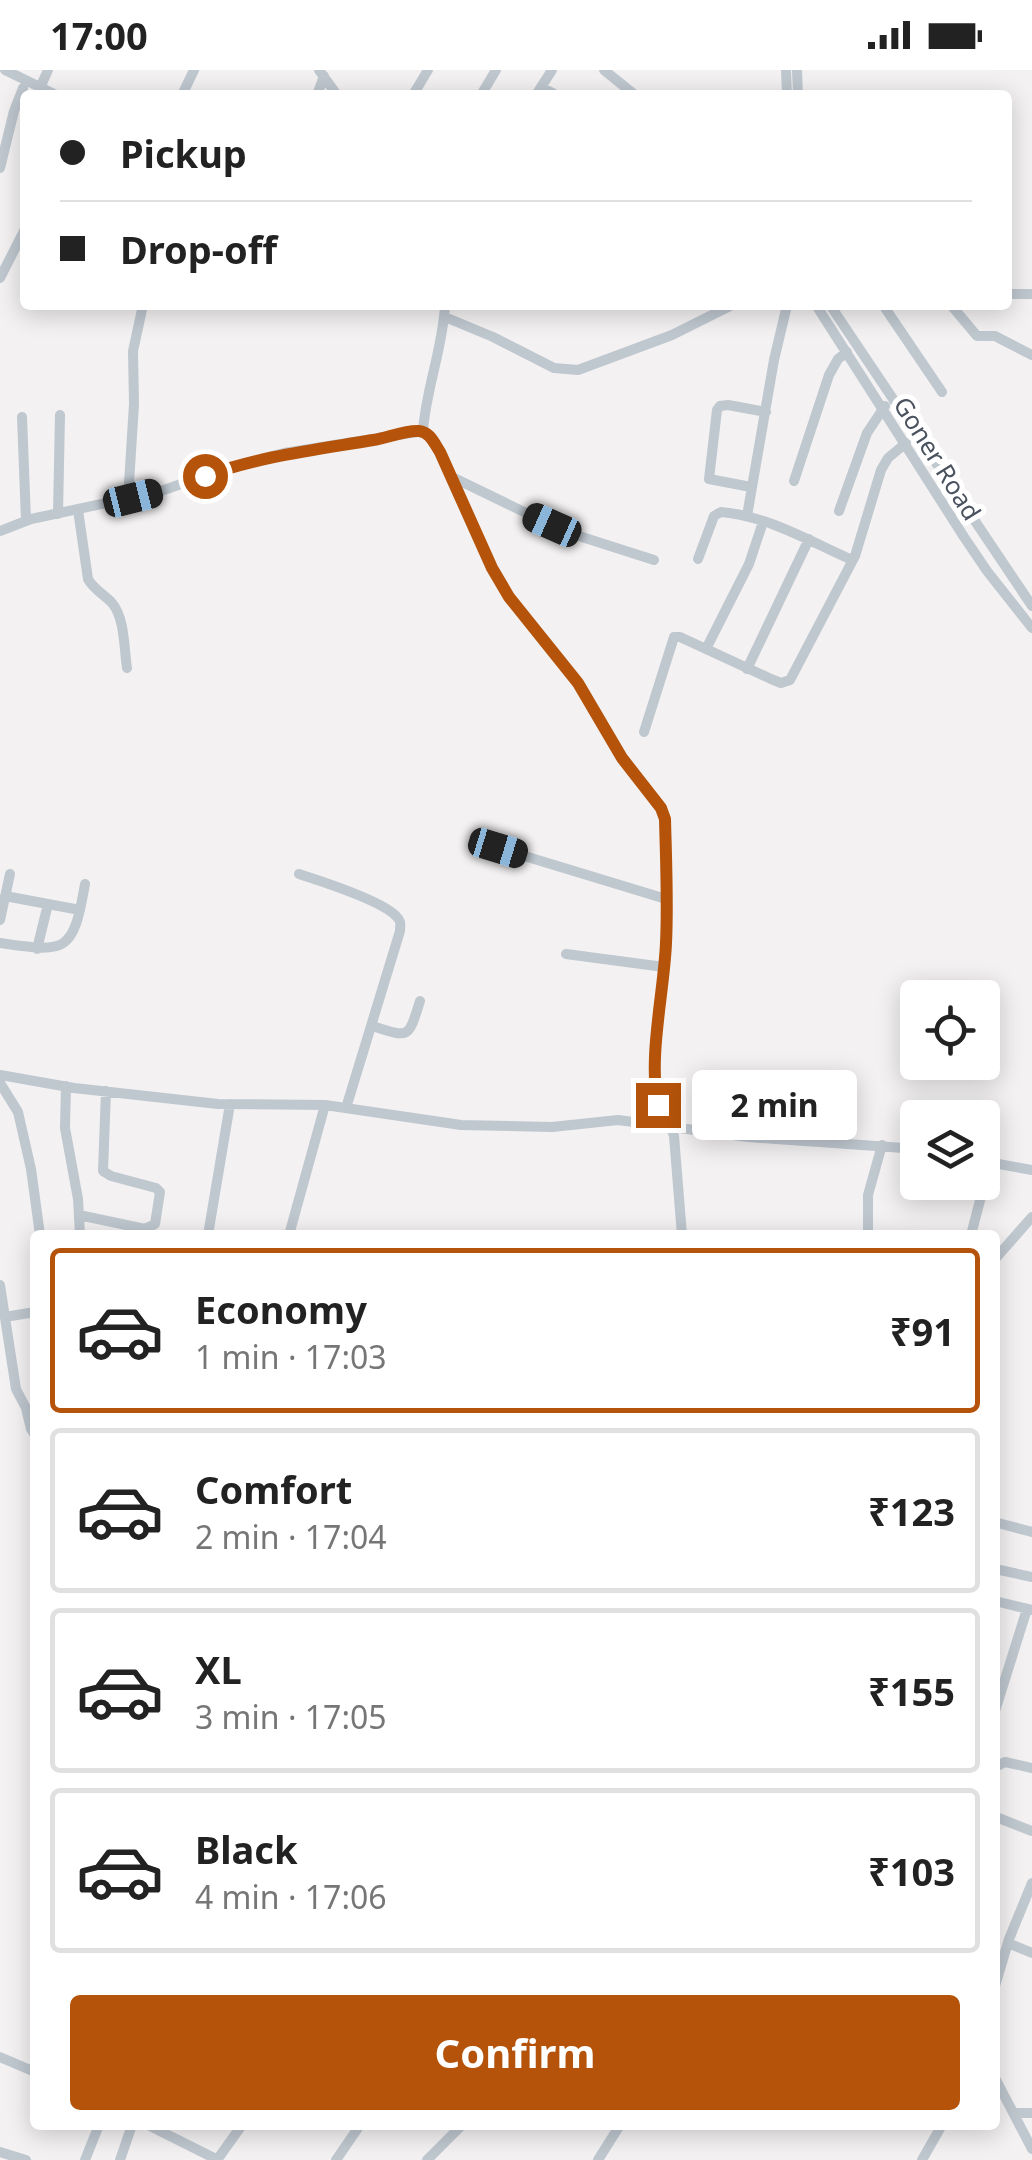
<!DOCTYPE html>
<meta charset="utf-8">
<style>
body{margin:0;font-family:"Noto Sans",sans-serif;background:#f2f2f2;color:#222;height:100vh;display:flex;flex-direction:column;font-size:38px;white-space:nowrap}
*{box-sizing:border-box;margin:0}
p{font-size:32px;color:#767676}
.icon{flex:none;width:55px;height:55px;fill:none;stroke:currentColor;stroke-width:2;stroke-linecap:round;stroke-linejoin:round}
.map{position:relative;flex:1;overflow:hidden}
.sheet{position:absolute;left:30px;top:1160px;width:970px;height:900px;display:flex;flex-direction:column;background:#fff;border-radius:10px;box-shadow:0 5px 25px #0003}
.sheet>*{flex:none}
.hud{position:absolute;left:20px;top:20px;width:992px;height:220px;border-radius:10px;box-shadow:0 5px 25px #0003;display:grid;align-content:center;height:220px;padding:0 40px;background:#fff}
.tools{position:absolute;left:900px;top:910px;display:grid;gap:20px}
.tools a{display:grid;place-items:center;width:100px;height:100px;border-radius:10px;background:#fff;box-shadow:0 5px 25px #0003;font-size:50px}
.end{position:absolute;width:45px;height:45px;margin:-22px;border:12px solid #b45309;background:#fff;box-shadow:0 0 0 5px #fff}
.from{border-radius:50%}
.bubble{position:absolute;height:70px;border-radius:10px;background:#fff;box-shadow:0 5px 25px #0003;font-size:32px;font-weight:700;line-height:70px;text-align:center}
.car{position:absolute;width:30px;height:60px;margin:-30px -15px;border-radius:12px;box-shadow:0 0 8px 2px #0007;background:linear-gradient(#222 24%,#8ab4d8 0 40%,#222 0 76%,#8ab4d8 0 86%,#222 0)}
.hud b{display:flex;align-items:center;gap:35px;height:95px;font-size:38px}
.hud b+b{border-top:2px solid #e0e0e0}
.hud i{width:25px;height:25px;background:#222}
ul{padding:18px 0 0;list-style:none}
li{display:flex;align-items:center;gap:30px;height:165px;margin:0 20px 15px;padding:0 20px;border:5px solid #e0e0e0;border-radius:10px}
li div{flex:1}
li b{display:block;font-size:38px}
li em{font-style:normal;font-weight:700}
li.on{border-color:#b45309}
li>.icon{width:90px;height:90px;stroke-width:1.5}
.primary-button{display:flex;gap:20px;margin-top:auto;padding:20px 40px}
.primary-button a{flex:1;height:115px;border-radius:10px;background:#b45309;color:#fff;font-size:40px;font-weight:700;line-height:115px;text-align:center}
.status{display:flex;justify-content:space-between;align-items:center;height:70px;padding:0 50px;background:#fff;direction:ltr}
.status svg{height:28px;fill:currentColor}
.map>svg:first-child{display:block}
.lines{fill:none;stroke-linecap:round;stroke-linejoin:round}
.minor{stroke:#bfc7cf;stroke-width:10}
.route{stroke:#b45309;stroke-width:12}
.labels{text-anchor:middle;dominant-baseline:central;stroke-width:10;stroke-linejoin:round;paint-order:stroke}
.street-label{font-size:25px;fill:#49525e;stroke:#fff}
</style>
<div class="status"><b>17:00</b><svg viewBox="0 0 49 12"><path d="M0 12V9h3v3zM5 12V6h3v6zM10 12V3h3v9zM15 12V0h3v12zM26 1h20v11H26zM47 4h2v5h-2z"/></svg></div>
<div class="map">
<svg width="1032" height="2090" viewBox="0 0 1032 2090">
<rect width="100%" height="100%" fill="#f3f1f1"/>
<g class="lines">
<!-- minor -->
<path class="minor" d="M 5,0 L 56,25
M 319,0 L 337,25
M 604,0 L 635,25
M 786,0 L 787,25
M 797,0 L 798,25
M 541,17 L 556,25
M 40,18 L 48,0
M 182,25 L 194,0
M 317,25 L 324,6
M 364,25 L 389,25
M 413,25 L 428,0
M 481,25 L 496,0
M 536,25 L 552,0
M 0,98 L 14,41 L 23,18
M 0,208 L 25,159
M 1008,224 L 1032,224
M 816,235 L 964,467 L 987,501 L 1032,558
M 830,235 L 1032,536
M 883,235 L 942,322
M 951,235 L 977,266 L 995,266 L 1032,285
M 445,247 L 493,267 L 554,298 L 578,300 L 672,265 L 732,235
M 22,347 L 26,450
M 423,361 C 426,318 443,278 445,235
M 452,407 L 522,441 L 582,467 L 654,490
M 794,411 L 829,305 L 838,289 L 847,282
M 751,417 L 709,409 L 717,340 L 720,336 L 728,335 L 766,342
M 128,429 L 134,334 L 133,281 L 143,235
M 78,440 L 88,509 C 94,520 104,524 112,533 C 125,548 124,579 127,598
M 839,441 L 867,363 L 885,336
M 58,444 L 60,345
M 747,446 L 774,290 L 787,235
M 0,461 L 31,449 L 158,422 L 230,397 L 284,383 L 423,361 L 429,365 L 440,382 L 492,498 L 509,527 L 578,613 L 622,688 L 661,738 L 665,749 C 666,791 669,833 666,875 C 663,924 652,974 656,1023 C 657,1040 670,1051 674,1066 L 682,1165
M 698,489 L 714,446 L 721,442 C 768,446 809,471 852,490
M 706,579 L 749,494 L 763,452
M 747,599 L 809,469
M 644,662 L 674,567 L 680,567 L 771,609 L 781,613 L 790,610 L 855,486 L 881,400 L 888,388 L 906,373
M 498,778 L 666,829
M 299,804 C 321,811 381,830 396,846 C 402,852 400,854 400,861 L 346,1038
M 5,826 L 80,840
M 0,850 L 10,804
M 0,873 C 67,883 73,883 85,814
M 37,879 L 48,834
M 566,884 L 664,897
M 372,956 C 410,968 408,969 420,931
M 0,1005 L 74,1018 L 218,1034 L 325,1035 L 461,1055 L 552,1057 L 618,1050 L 748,1067 L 918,1079
M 0,1013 L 18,1042 L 31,1099 L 40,1165
M 66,1016 L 65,1058 L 78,1129 L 80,1165
M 982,1091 L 1032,1100
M 79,1145 L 145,1159 L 155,1154 L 160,1122 L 156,1118 L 111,1106 L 103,1101 L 106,1021
M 208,1165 L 230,1034
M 289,1165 L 325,1035
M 868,1165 L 868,1125 L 882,1075
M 971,1165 L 990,1092
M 995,1189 L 1032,1147
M 0,1215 L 16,1319 L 26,1338 L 31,1359 L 35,1365
M 5,1247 L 35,1242
M 998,1453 L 1032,1462
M 995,1499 L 1032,1507
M 995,1531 L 1032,1540
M 995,1641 L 1027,1539
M 995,1697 L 1005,1692 L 1032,1698
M 996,1747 L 1032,1761
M 1008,1873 L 1032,1883
M 995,1916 L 1009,1869 L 1032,1813
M 0,1987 L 35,2002
M 995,2008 L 1032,2079
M 1014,2043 L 1032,2043
M 148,2055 L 218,2090
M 0,2082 L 26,2090
M 85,2090 L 99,2055
M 120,2090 L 132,2055
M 217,2090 L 242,2055
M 336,2090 L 360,2055
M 427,2090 L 462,2055
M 598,2090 L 620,2055
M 922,2090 L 942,2055"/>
</g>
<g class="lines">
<!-- route -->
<path class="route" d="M 205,406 C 262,386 314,380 373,370 C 387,368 405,360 419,361 C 430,362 434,373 440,382 L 492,498 L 509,527 L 578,613 L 622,688 L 661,738 L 665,749 C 666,790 668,832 666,873 C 664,922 648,987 658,1035"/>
</g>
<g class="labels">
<!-- street labels -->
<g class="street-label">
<text transform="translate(938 388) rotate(58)">Goner Road</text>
</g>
</g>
</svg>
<div class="tools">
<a><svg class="icon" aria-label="locate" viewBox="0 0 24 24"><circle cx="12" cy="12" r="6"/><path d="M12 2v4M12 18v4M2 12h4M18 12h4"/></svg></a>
<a><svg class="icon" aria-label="layers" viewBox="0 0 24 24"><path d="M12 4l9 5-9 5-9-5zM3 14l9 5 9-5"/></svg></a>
</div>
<i class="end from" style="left:205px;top:406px"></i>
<i class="end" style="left:658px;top:1035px"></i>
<div class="bubble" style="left:692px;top:1000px;width:165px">2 min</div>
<i class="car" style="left:133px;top:428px;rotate:76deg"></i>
<i class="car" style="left:552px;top:455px;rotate:294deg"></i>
<i class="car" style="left:498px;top:778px;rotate:107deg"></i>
<div class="hud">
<b><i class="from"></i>Pickup</b>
<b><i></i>Drop-off</b>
</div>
<section class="sheet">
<ul>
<li class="on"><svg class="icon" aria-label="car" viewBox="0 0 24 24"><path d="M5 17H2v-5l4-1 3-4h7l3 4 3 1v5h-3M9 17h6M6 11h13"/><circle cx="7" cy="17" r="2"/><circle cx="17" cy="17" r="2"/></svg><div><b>Economy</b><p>1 min · 17:03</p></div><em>₹91</em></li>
<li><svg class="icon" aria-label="car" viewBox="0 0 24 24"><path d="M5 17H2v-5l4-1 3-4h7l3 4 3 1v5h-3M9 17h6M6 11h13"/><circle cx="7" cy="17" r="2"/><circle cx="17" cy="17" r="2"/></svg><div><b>Comfort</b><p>2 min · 17:04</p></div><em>₹123</em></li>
<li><svg class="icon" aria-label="car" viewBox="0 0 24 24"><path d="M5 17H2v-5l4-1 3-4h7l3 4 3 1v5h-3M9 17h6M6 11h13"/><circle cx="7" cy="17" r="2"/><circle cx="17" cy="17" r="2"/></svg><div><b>XL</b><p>3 min · 17:05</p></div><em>₹155</em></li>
<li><svg class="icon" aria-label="car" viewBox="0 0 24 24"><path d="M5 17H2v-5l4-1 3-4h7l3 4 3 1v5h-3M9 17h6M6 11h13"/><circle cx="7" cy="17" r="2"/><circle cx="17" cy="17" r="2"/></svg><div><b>Black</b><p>4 min · 17:06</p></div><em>₹103</em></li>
</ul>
<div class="primary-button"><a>Confirm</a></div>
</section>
</div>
